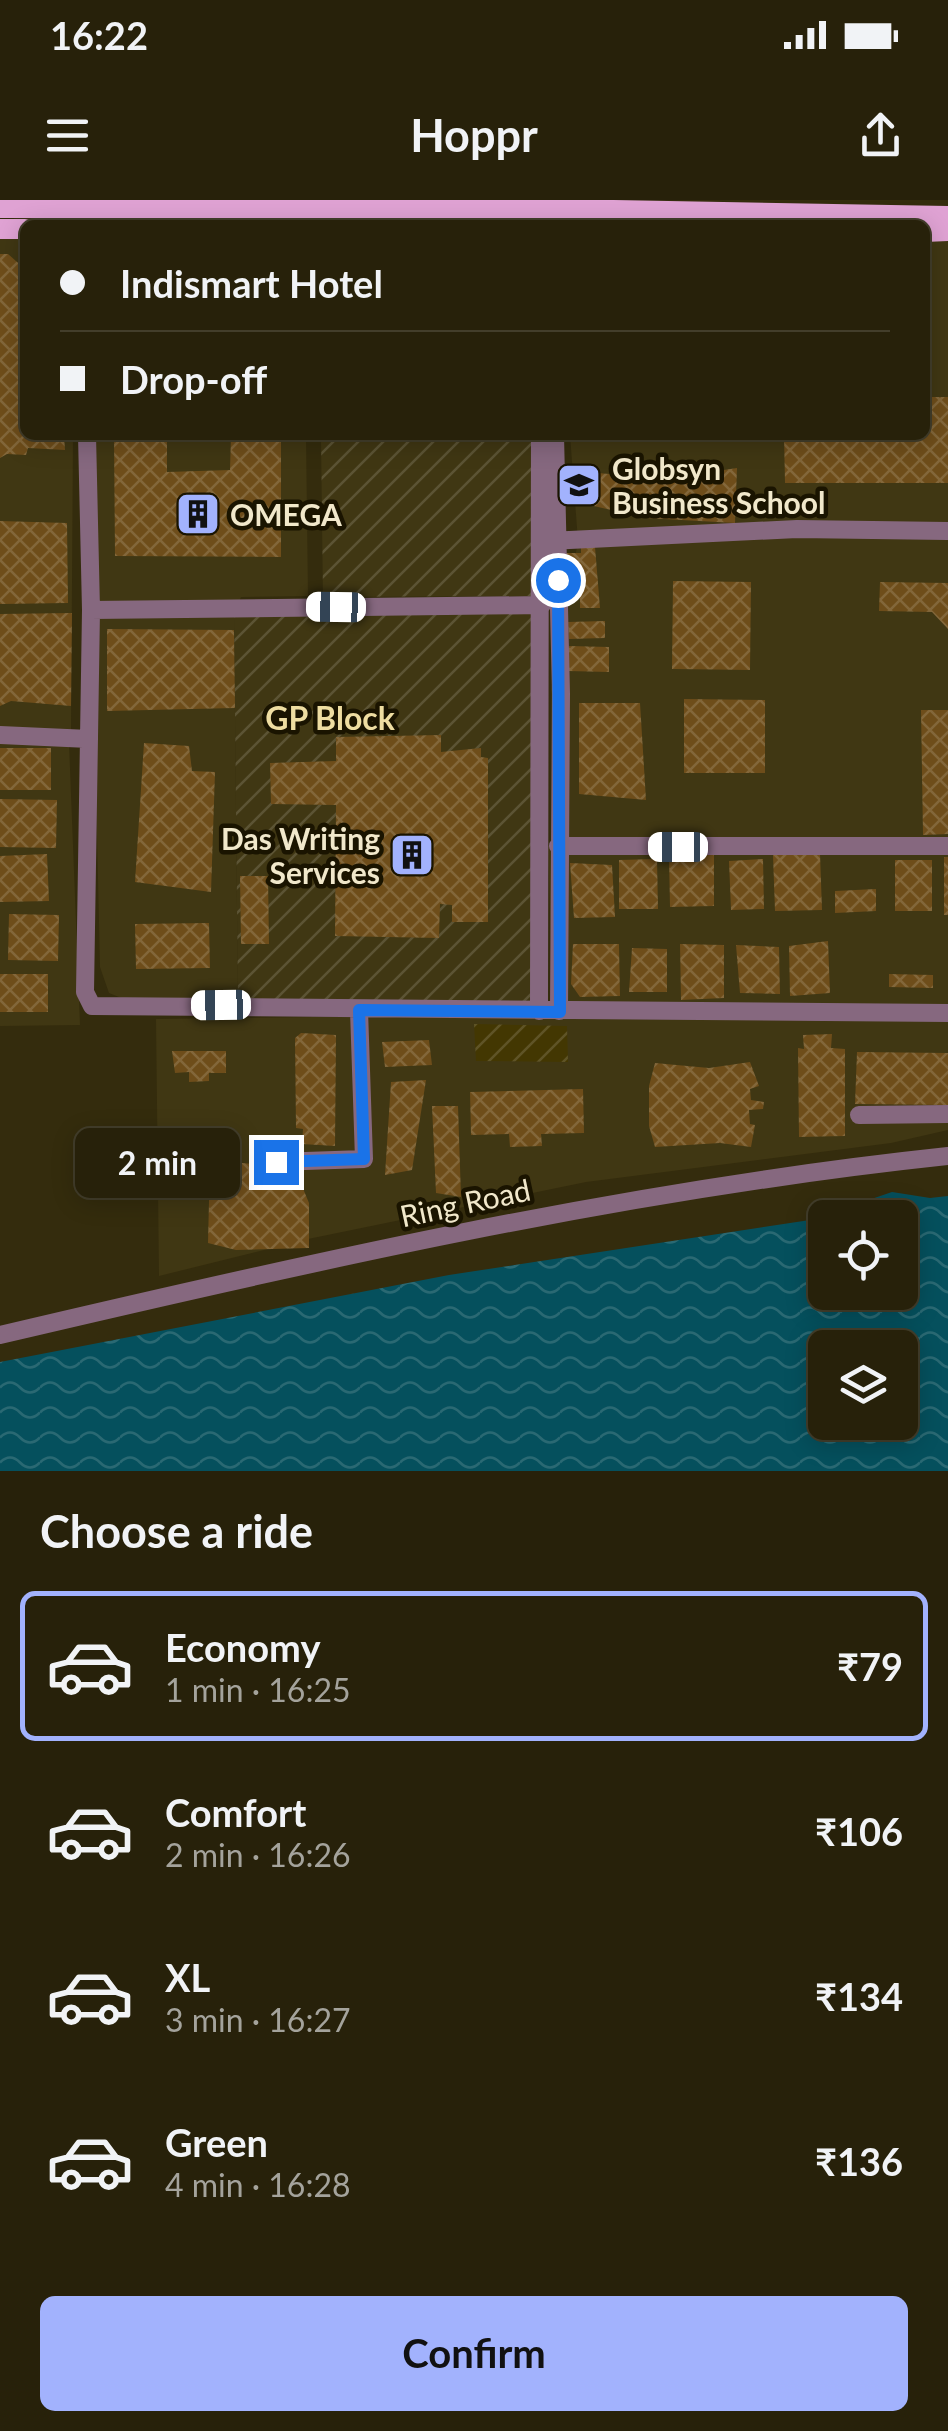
<!DOCTYPE html>
<meta charset="utf-8">
<style>
body{margin:0;font-family:Lato,sans-serif;background:#332e18;color:#f1f3f6;height:100vh;display:flex;flex-direction:column;font-size:38px;white-space:nowrap}
*{box-sizing:border-box;margin:0}
p{font-size:32px;color:#a4a39c}
.icon{flex:none;width:55px;height:55px;fill:none;stroke:currentColor;stroke-width:2;stroke-linecap:round;stroke-linejoin:round}
.map{position:relative;height:1271px;overflow:hidden}
.details{display:flex;flex-direction:column;background:#27210a;flex:1}
.details>*{flex:none}
.banner{position:absolute;left:20px;top:20px;width:910px;height:220px;border-radius:15px;box-shadow:0 5px 25px #0003,0 0 0 2px #433e2b;display:grid;align-content:center;height:220px;padding:0 40px;background:#27210a}
.controls{position:absolute;left:808px;top:1000px;display:grid;gap:20px}
.controls a{display:grid;place-items:center;width:110px;height:110px;border-radius:15px;background:#27210a;box-shadow:0 5px 25px #0003,0 0 0 2px #433e2b;font-size:50px}
.end{position:absolute;width:45px;height:45px;margin:-22px;border:12px solid #1a73e8;background:#fff;box-shadow:0 0 0 5px #fff}
.from{border-radius:50%}
.bubble{position:absolute;height:70px;border-radius:15px;background:#27210a;box-shadow:0 5px 25px #0003,0 0 0 2px #433e2b;font-size:32px;font-weight:700;line-height:70px;text-align:center}
.car{position:absolute;width:30px;height:60px;margin:-30px -15px;border-radius:12px;box-shadow:0 0 8px 2px #0007;background:linear-gradient(#fff 24%,#345 0 40%,#fff 0 76%,#345 0 86%,#fff 0)}
.banner b{display:flex;align-items:center;gap:35px;height:95px;font-size:38px}
.banner b+b{border-top:2px solid #433e2b}
.banner i{width:25px;height:25px;background:#f1f3f6}
ul{padding:0;list-style:none}
li{display:flex;align-items:center;gap:30px;height:150px;margin:0 20px 15px;padding:0 20px;border:5px solid transparent;border-radius:15px}
li div{flex:1}
li b{display:block;font-size:38px}
li em{font-style:normal;font-weight:700}
li.on{border-color:#a2b2fd}
li>.icon{width:90px;height:90px;stroke-width:1.5}
h2{padding:0 40px;font-size:45px;line-height:120px}
.action{display:flex;gap:20px;margin-top:auto;padding:20px 40px}
.action a{flex:1;height:115px;border-radius:15px;background:#a2b2fd;color:#111;font-size:40px;font-weight:700;line-height:115px;text-align:center}
.status{display:flex;justify-content:space-between;align-items:center;height:70px;padding:0 50px;background:#27210a;direction:ltr}
.status svg{height:28px;fill:currentColor}
header{display:flex;justify-content:space-between;align-items:center;height:130px;padding:0 40px;background:#27210a;font-size:45px;font-weight:700}
.map>svg:first-child{display:block}
.built{fill:#403713}
.industrial{fill:url(#industrial-furrows)}
.garden{fill:url(#garden-furrows)}
.water{fill:url(#water-waves);fill-rule:evenodd}
.building{fill:url(#building-cross-hatch)}
.lines{fill:none;stroke-linecap:round;stroke-linejoin:round}
.minor{stroke:#86687f;stroke-width:18}
.major{stroke:#dfa2d3;stroke-width:20}
.route{stroke:#1a73e8;stroke-width:12}
.labels{text-anchor:middle;dominant-baseline:central;stroke-width:9;stroke-linejoin:round;paint-order:stroke}
.poi-label{font-size:30px;font-weight:bold;fill:#f1e8cb;stroke:#1a1400;text-anchor:start}
.street-label{font-size:30px;fill:#f1e8cb;stroke:#1a1400}
.neighbourhood-label{font-size:32px;font-weight:bold;fill:#eedda1;stroke:#1a1400}
</style>
<div class="status"><b>16:22</b><svg viewBox="0 0 49 12"><path d="M0 12V9h3v3zM5 12V6h3v6zM10 12V3h3v9zM15 12V0h3v12zM26 1h20v11H26zM47 4h2v5h-2z"/></svg></div>
<header><svg class="icon" aria-label="menu" viewBox="0 0 24 24"><path d="M4 6h16M4 12h16M4 18h16"/></svg>Hoppr<svg class="icon" aria-label="share" viewBox="0 0 24 24"><path d="M12 15V3M7 8l5-5 5 5M5 13v7h14v-7"/></svg></header>
<div class="map">
<svg width="948" height="1271" viewBox="0 0 948 1271">
<defs>
<pattern id="industrial-furrows" width="10" height="10" patternUnits="userSpaceOnUse" patternTransform="scale(2.5)"><rect width="10" height="10" fill="#403713"/><path d="M-1 1l2-2M0 10L10 0M9 11l2-2" fill="none" stroke="#5c5434"/></pattern>
<pattern id="garden-furrows" width="10" height="10" patternUnits="userSpaceOnUse" patternTransform="scale(2.5)"><rect width="10" height="10" fill="#433702"/><path d="M-1 1l2-2M0 10L10 0M9 11l2-2" fill="none" stroke="#5f5426"/></pattern>
<pattern id="water-waves" width="16" height="10" patternUnits="userSpaceOnUse" patternTransform="scale(2.5)"><rect width="16" height="10" fill="#05505d"/><path d="M0 5q4-4 8 0t8 0" fill="none" stroke="#2a6973"/></pattern>
<pattern id="building-cross-hatch" width="8" height="8" patternUnits="userSpaceOnUse" patternTransform="scale(2.5)"><rect width="8" height="8" fill="#6e4d1a"/><path d="M0 0l8 8M0 8l8-8" fill="none" stroke="#83673a"/></pattern>
</defs>
<rect width="100%" height="100%" fill="#342c0d"/>
<!-- built -->
<path class="built" d="M 0,34 L 25,34 L 25,235 L 73,235 L 71,532 L 0,532 Z
M 925,38 L 948,38 L 948,637 L 553,639 L 551,490 L 578,341 L 570,235 L 925,235 Z
M 88,235 L 306,235 L 308,396 L 241,397 L 234,415 L 238,804 L 124,799 L 109,793 L 100,767 Z
M 0,542 L 69,543 L 80,825 L 0,826 Z
M 548,646 L 948,650 L 948,930 L 891,943 L 586,982 L 308,1039 L 159,1076 L 156,819 L 553,814 Z"/>
<!-- industrial -->
<path class="industrial" d="M 321,235 L 536,235 L 535,396 L 323,397 Z
M 531,410 L 534,803 L 238,804 L 234,415 Z"/>
<!-- garden -->
<path class="garden" d="M 474,824 L 567,826 L 568,862 L 476,861 Z"/>
<!-- water -->
<path class="water" d="M 892,992 L 930,998 L 948,996 L 948,1271 L 0,1271 L 0,1162 L 449,1075 L 810,1020 ZM 825,1018 L 900,1018 L 900,1092 L 825,1092 ZM 825,1148 L 900,1148 L 900,1222 L 825,1222 Z"/>
<!-- building -->
<path class="building" d="M 0,54 L 8,54 L 25,69 L 25,235 L 64,235 L 65,250 L 28,248 L 26,255 L 7,254 L 0,258 Z
M 925,197 L 948,197 L 948,283 L 785,283 L 784,235 L 925,235 Z
M 114,235 L 167,235 L 167,272 L 230,270 L 231,235 L 281,235 L 281,357 L 115,356 Z
M 737,268 L 735,323 L 646,318 L 585,304 L 587,272 L 665,279 Z
M 0,321 L 67,323 L 68,403 L 0,404 Z
M 581,347 L 595,347 L 600,408 L 580,408 L 580,393 L 565,392 L 565,353 L 581,353 Z
M 673,381 L 751,382 L 750,470 L 672,469 Z
M 880,382 L 948,383 L 948,429 L 932,412 L 879,411 Z
M 72,413 L 71,506 L 11,501 L 0,506 L 0,414 Z
M 605,421 L 605,438 L 569,439 L 568,422 Z
M 107,429 L 234,430 L 235,508 L 107,511 Z
M 569,446 L 609,447 L 609,472 L 568,471 Z
M 684,499 L 765,500 L 765,573 L 684,573 Z
M 579,503 L 640,503 L 646,600 L 579,594 Z
M 921,510 L 948,510 L 948,634 L 923,635 Z
M 441,535 L 441,552 L 481,548 L 481,557 L 488,558 L 488,722 L 452,722 L 452,705 L 440,704 L 439,738 L 335,736 L 336,605 L 271,604 L 270,563 L 336,561 L 336,537 Z
M 144,543 L 189,546 L 192,571 L 215,572 L 211,692 L 135,682 Z
M 0,548 L 51,548 L 51,590 L 0,590 Z
M 0,599 L 57,600 L 56,648 L 0,647 Z
M 47,654 L 49,701 L 0,702 L 0,656 Z
M 820,654 L 822,710 L 775,711 L 773,655 Z
M 714,655 L 714,706 L 670,707 L 669,656 Z
M 944,657 L 948,657 L 948,715 L 944,715 Z
M 657,659 L 658,709 L 619,709 L 619,660 Z
M 763,659 L 764,709 L 731,710 L 729,661 Z
M 895,660 L 932,660 L 932,711 L 895,711 Z
M 570,663 L 612,665 L 615,717 L 574,718 Z
M 240,676 L 268,676 L 269,744 L 241,744 Z
M 876,689 L 876,711 L 835,713 L 835,691 Z
M 9,714 L 59,715 L 58,761 L 8,760 Z
M 209,723 L 210,768 L 136,769 L 135,724 Z
M 828,741 L 830,793 L 790,796 L 789,746 Z
M 573,744 L 619,744 L 620,796 L 580,797 L 571,784 Z
M 680,744 L 724,745 L 724,798 L 681,800 Z
M 736,745 L 779,747 L 780,794 L 740,793 Z
M 632,748 L 667,749 L 667,792 L 629,792 Z
M 0,774 L 48,774 L 48,812 L 0,812 Z
M 889,774 L 933,775 L 933,788 L 889,787 Z
M 301,833 L 336,835 L 335,946 L 302,944 L 303,929 L 296,928 L 295,838 Z
M 832,834 L 831,848 L 845,849 L 845,936 L 799,937 L 798,848 L 804,849 L 803,835 Z
M 429,840 L 432,865 L 385,867 L 382,842 Z
M 172,851 L 226,851 L 226,873 L 209,873 L 209,881 L 189,882 L 189,872 L 175,873 Z
M 857,852 L 948,853 L 948,905 L 855,904 Z
M 750,862 L 759,886 L 750,889 L 751,900 L 764,902 L 763,909 L 749,910 L 750,924 L 755,925 L 751,947 L 720,943 L 655,947 L 649,926 L 649,886 L 655,863 L 709,868 Z
M 426,880 L 412,970 L 385,975 L 391,882 Z
M 583,889 L 584,933 L 541,934 L 542,946 L 510,947 L 509,934 L 471,935 L 470,892 Z
M 432,906 L 458,906 L 461,997 L 436,993 Z
M 210,960 L 288,967 L 297,974 L 309,1003 L 309,1048 L 236,1050 L 208,1043 Z"/>
<g class="lines">
<!-- minor -->
<path class="minor" d="M 557,25 L 558,0
M 87,235 L 91,410 L 85,792 L 92,806 L 948,813
M 555,235 L 561,494 L 559,811
M 549,341 L 797,329 L 948,331
M 91,410 L 542,405
M 0,535 L 89,539
M 558,646 L 948,646
M 539,811 L 540,235
M 859,915 L 948,914
M 276,962 L 364,959 L 359,810
M 0,1135 C 314,1061 627,990 948,956"/>
<!-- major -->
<path class="major" d="M 0,8 L 558,9 L 948,16
M 0,29 L 25,29
M 925,32 L 948,31"/>
</g>
<g class="lines">
<!-- route -->
<path class="route" d="M 276,962 L 364,959 L 359,810 L 560,812 L 558,380"/>
</g>
<!-- icons -->
<defs>
<symbol id="school-square" viewBox="-11 -11 22 22"><rect x="-9" y="-9" width="18" height="18" rx="4" fill="#a2b2fd" stroke="#1a1400"/><path d="M0-5L7-2L0 1L-7-2ZM-4 1L0 2.5L4 1V4Q0 6-4 4Z" fill="#111"/></symbol>
<symbol id="building-square" viewBox="-11 -11 22 22"><rect x="-9" y="-9" width="18" height="18" rx="4" fill="#a2b2fd" stroke="#1a1400"/><path d="M-4-6H4V6H1V3H-1V6H-4ZM-2.5-4.3h1.7v1.8h-1.7ZM.8-4.3h1.7v1.8H.8ZM-2.5-1h1.7V.8h-1.7ZM.8-1h1.7V.8H.8Z" fill="#111"/></symbol>
</defs>
<g fill-rule="evenodd">
<use href="#school-square" x="554" y="260" width="50" height="50"/>
<use href="#building-square" x="173" y="289" width="50" height="50"/>
<use href="#building-square" x="387" y="630" width="50" height="50"/>
</g>
<g class="labels">
<!-- poi labels -->
<g class="poi-label">
<text x="612" y="268">Globsyn<tspan x="612" dy="34">Business School</tspan></text>
<text x="230" y="314">OMEGA</text>
<text x="380" y="638" text-anchor="end">Das Writing<tspan x="380" dy="34">Services</tspan></text>
</g>
<!-- street labels -->
<g class="street-label">
<text transform="translate(465 1002) rotate(-12)">Ring Road</text>
</g>
<!-- neighbourhood labels -->
<g class="neighbourhood-label">
<text x="330" y="517">GP Block</text>
</g>
</g>
</svg>
<div class="controls">
<a><svg class="icon" aria-label="locate" viewBox="0 0 24 24"><circle cx="12" cy="12" r="6"/><path d="M12 2v4M12 18v4M2 12h4M18 12h4"/></svg></a>
<a><svg class="icon" aria-label="layers" viewBox="0 0 24 24"><path d="M12 4l9 5-9 5-9-5zM3 14l9 5 9-5"/></svg></a>
</div>
<i class="end from" style="left:558px;top:380px"></i>
<i class="end" style="left:276px;top:962px"></i>
<div class="bubble" style="left:75px;top:928px;width:165px">2 min</div>
<i class="car" style="left:336px;top:407px;rotate:271deg"></i>
<i class="car" style="left:678px;top:647px;rotate:270deg"></i>
<i class="car" style="left:221px;top:805px;rotate:269deg"></i>
<div class="banner">
<b><i class="from"></i>Indismart Hotel</b>
<b><i></i>Drop-off</b>
</div>
</div>
<section class="details">
<h2>Choose a ride</h2>
<ul>
<li class="on"><svg class="icon" aria-label="car" viewBox="0 0 24 24"><path d="M5 17H2v-5l4-1 3-4h7l3 4 3 1v5h-3M9 17h6M6 11h13"/><circle cx="7" cy="17" r="2"/><circle cx="17" cy="17" r="2"/></svg><div><b>Economy</b><p>1 min · 16:25</p></div><em>₹79</em></li>
<li><svg class="icon" aria-label="car" viewBox="0 0 24 24"><path d="M5 17H2v-5l4-1 3-4h7l3 4 3 1v5h-3M9 17h6M6 11h13"/><circle cx="7" cy="17" r="2"/><circle cx="17" cy="17" r="2"/></svg><div><b>Comfort</b><p>2 min · 16:26</p></div><em>₹106</em></li>
<li><svg class="icon" aria-label="car" viewBox="0 0 24 24"><path d="M5 17H2v-5l4-1 3-4h7l3 4 3 1v5h-3M9 17h6M6 11h13"/><circle cx="7" cy="17" r="2"/><circle cx="17" cy="17" r="2"/></svg><div><b>XL</b><p>3 min · 16:27</p></div><em>₹134</em></li>
<li><svg class="icon" aria-label="car" viewBox="0 0 24 24"><path d="M5 17H2v-5l4-1 3-4h7l3 4 3 1v5h-3M9 17h6M6 11h13"/><circle cx="7" cy="17" r="2"/><circle cx="17" cy="17" r="2"/></svg><div><b>Green</b><p>4 min · 16:28</p></div><em>₹136</em></li>
</ul>
<div class="action"><a>Confirm</a></div>
</section>
